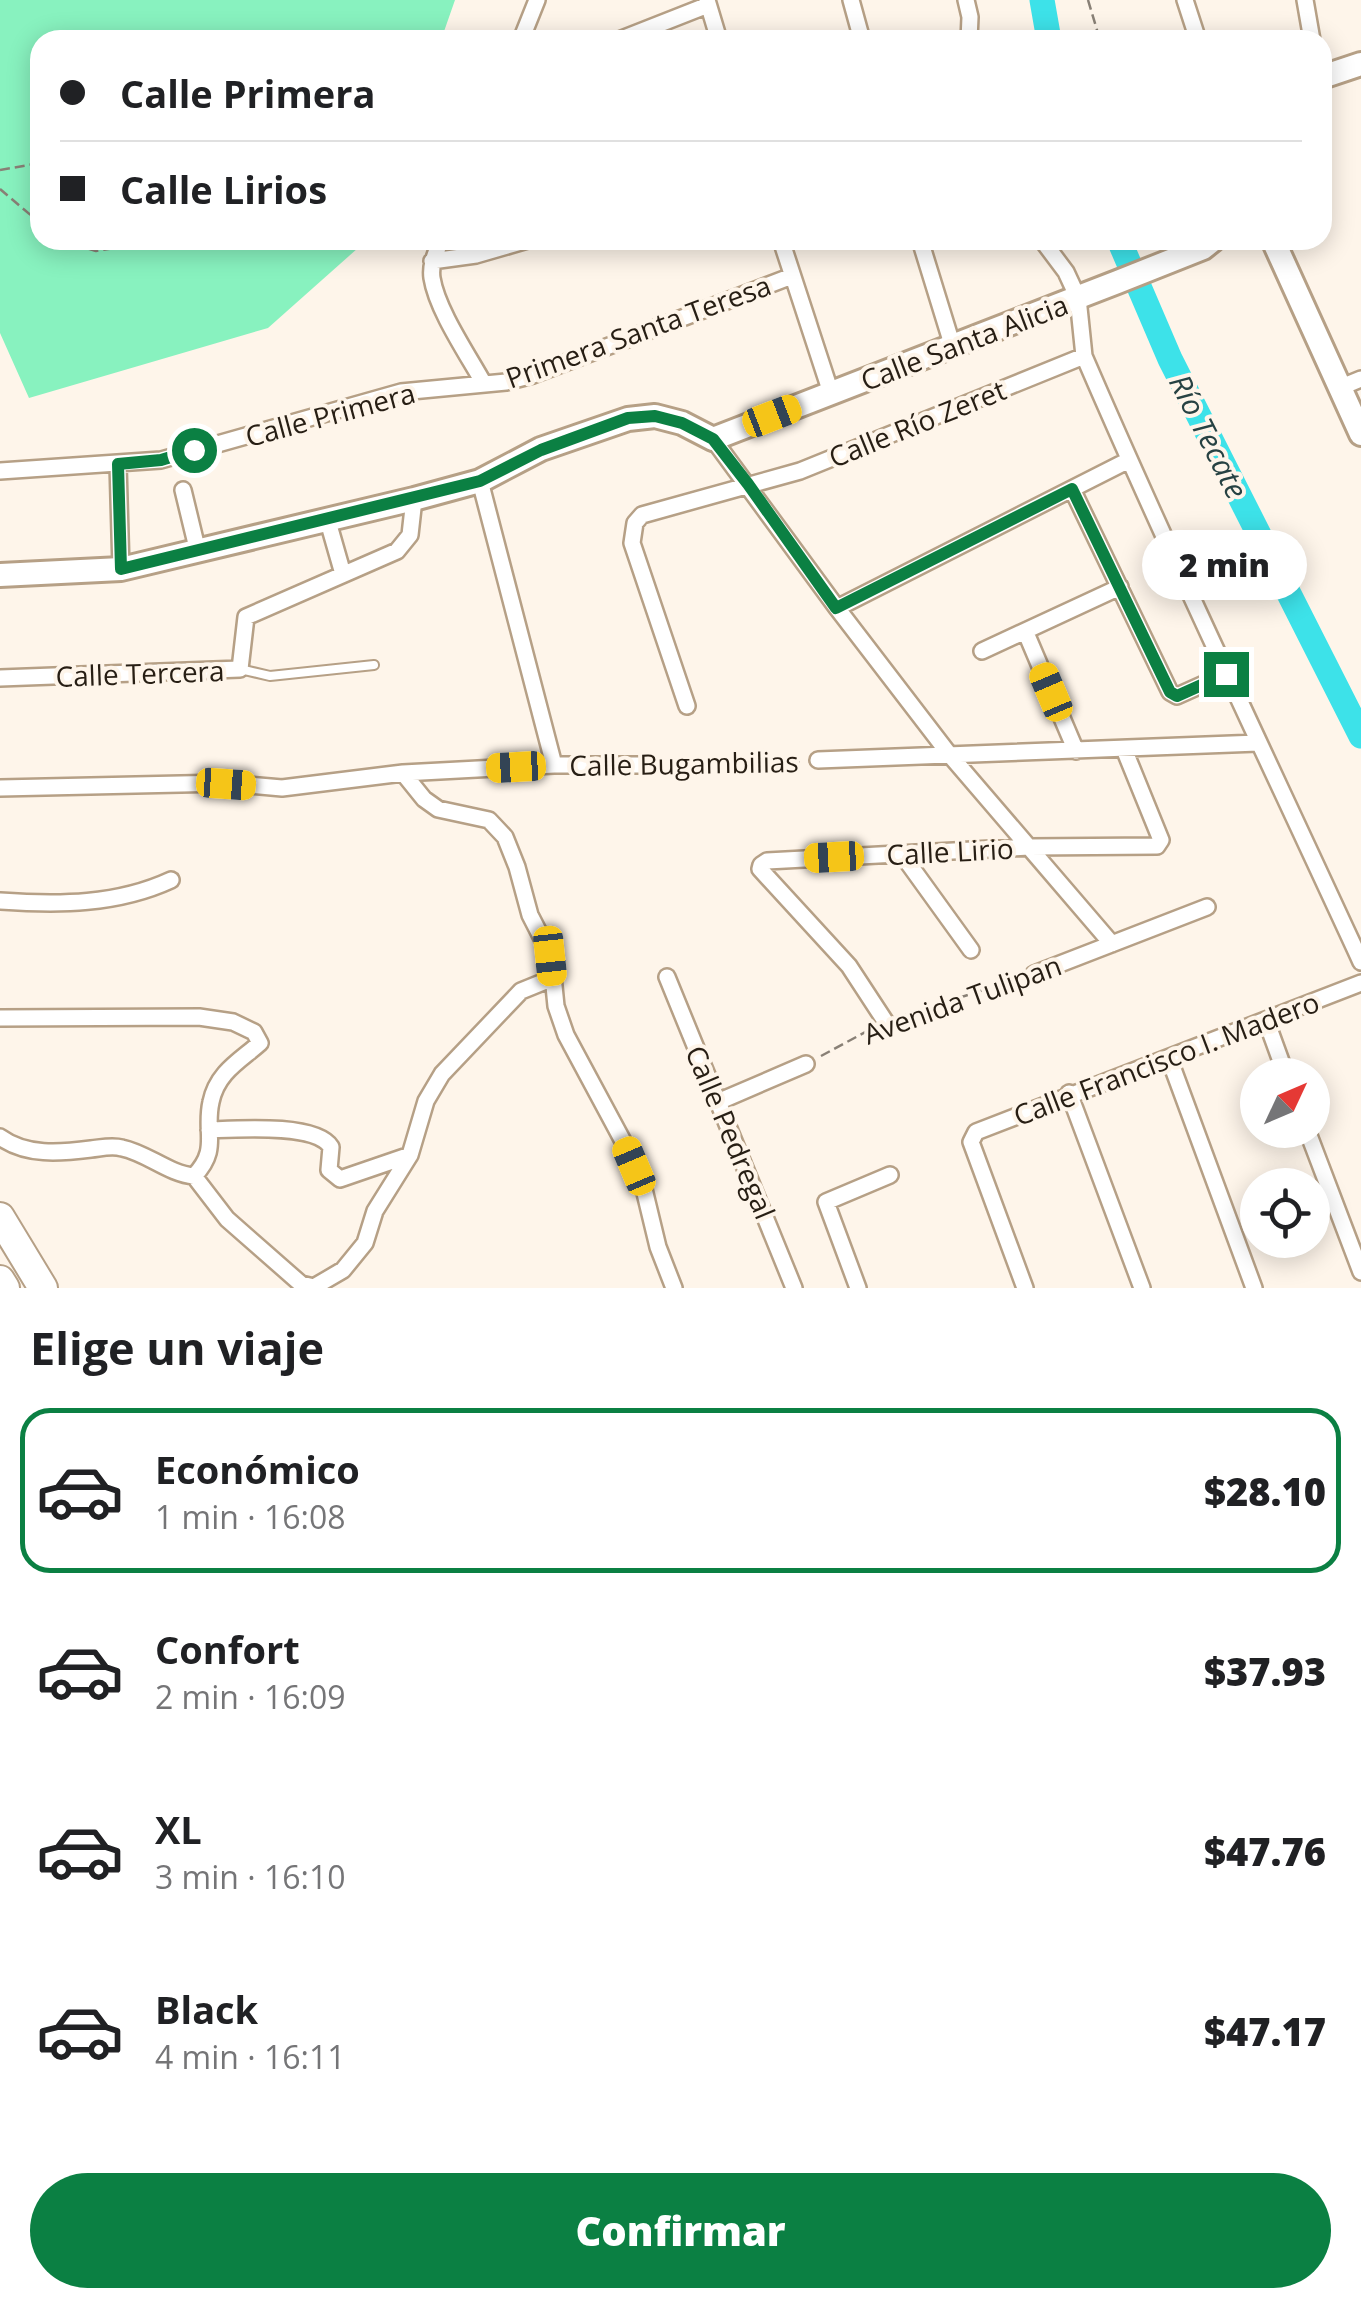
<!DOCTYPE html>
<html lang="es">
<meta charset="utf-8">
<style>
body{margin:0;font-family:"Open Sans",sans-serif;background:#f6f6f6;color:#202124;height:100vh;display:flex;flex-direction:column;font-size:38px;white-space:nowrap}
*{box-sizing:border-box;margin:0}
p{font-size:32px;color:#757577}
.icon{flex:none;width:55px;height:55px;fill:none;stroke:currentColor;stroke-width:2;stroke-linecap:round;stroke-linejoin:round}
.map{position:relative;height:1288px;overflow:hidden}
.sheet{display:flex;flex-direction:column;background:#fff;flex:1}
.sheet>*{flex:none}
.hud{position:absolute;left:30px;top:30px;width:1302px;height:220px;border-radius:30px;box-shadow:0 5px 25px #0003;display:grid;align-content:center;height:220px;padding:0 30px;background:#fff}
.needle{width:65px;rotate:46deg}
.tools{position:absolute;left:1240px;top:1058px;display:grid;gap:20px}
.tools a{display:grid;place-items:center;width:90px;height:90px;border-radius:50%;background:#fff;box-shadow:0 5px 25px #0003;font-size:50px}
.end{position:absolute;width:45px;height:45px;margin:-22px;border:12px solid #0b8043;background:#fff;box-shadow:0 0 0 5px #fff}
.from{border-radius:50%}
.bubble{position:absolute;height:70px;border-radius:35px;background:#fff;box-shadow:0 5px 25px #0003;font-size:32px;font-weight:800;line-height:70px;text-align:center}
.car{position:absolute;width:30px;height:60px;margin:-30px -15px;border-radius:12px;box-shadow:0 0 8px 2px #0007;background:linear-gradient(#f5c518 24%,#345 0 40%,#f5c518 0 76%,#345 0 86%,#f5c518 0)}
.hud b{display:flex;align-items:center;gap:35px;height:95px;font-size:38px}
.hud b+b{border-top:2px solid #e0e0e0}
.hud i{width:25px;height:25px;background:#202124}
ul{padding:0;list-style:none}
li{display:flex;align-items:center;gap:30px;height:165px;margin:0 20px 15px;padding:0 10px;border:5px solid transparent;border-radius:30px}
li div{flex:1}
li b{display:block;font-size:38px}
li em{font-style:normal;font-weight:800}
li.active{border-color:#0b8043}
li>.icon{width:90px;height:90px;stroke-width:1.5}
h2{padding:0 30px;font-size:45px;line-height:120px}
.button{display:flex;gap:20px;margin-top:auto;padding:20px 30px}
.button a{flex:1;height:115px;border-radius:60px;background:#0b8043;color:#fff;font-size:40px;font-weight:800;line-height:115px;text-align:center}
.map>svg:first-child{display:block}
.grass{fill:#88f2bf}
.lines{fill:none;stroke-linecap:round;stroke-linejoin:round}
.river{stroke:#3de2e9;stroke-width:25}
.lane-casing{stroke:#b6a086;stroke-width:12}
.street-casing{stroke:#b6a086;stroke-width:20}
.secondary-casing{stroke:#b6a086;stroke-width:28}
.highway-casing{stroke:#b6a086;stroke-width:32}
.path{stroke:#898076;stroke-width:2.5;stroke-dasharray:10 5;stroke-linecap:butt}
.lane{stroke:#fff;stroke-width:8}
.street{stroke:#fff;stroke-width:15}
.secondary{stroke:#fff;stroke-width:22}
.highway{stroke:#fff;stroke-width:28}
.route{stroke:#0b8043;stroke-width:12}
.labels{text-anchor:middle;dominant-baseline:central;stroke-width:8;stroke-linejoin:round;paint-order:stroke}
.street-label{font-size:28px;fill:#271e14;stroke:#fef5ea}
.water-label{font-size:30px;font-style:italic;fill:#274243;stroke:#fef5ea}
</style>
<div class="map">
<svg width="1361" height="1288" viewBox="0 0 1361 1288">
<rect width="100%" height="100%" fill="#fef5ea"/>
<!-- grass -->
<path class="grass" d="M 0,0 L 455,0 L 441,40 L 40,40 L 40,240 L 367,240 L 268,328 L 29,398 L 0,333 Z"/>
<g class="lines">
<!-- river -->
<path class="river" d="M 1042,0 L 1049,40
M 1119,240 L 1170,359 L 1361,736"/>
<defs>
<path id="lane" d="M 240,669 L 270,676 L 374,665"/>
<path id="street" d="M 707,0 L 719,40
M 851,0 L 862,40
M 966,0 L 970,17 L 969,40
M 1185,0 L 1198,40
M 1305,0 L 1312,40
M 521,40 L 537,0
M 619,40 L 708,5
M 441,240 C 436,253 430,264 432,278 C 437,310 468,355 484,384
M 781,240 L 831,393
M 920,240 L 952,344
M 1042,240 L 1066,272 L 1078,298 L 1084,356 C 1172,560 1268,760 1361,962
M 432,261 L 476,255 L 528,240
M 1339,388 L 1361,379
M 713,439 L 837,608 L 949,754 L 1112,944
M 118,464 L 121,569
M 0,471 L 161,460 L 401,392 L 506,382 L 533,375 L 792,276
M 480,481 L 554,765
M 1072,489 L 1170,692 L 1177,696 L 1226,674
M 183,490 L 198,552
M 327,518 L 343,574
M 837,608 L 1129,460
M 1026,633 L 1076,751
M 982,651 L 1120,587
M 0,678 L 240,669 L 246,617 L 397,551 L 410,535 L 414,499
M 687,706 L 632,543 L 635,523 L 642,515 L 800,471 L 1084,356
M 818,760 L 1258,743
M 403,773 L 424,799 L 438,809 L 489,820 L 505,837 L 517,867 L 530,915 L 551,956 L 556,1006 L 566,1035 L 624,1143 L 644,1189 L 658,1247 L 674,1288
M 0,788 L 226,783 L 282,788 L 403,773 L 554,765 L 653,765
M 901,853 L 971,950
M 0,901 C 59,905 117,905 171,880
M 1034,974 L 1207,907
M 667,977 L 794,1288
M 0,1018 L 199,1017 L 233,1022 L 254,1032 L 260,1043 C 241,1060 217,1072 211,1102 C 204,1133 220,1149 194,1176 C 169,1174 147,1153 122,1148 C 112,1145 101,1148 91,1149 C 60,1153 26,1156 0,1137
M 1266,1020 L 1286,1075
M 885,1021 L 849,966 L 760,869 L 761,865 L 767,861 L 1029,847 L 1157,846 L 1161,840 L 1124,749
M 1169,1058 L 1254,1288
M 1069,1093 L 1142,1288
M 720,1101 L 806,1064
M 209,1130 C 237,1129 316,1123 331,1147 L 329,1170 L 340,1179 L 410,1155 L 426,1101 L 442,1074 L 521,991 L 553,978
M 1307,1130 L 1361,1272
M 194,1176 L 227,1219 L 301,1284 L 314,1287 L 343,1270 L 365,1243 L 375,1211 L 410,1155
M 858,1288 L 826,1202 L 890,1175
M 1025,1288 L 971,1142 L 976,1132 L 1361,983"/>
<path id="secondary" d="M 1322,77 L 1361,64
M 1273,240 L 1361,434
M 0,575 L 121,569 L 414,499 L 480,481 L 541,449 L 628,419 L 655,416 L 682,423 L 713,439 C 876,376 1040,313 1203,248 L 1213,240"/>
<path id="highway" d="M 0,1217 L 43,1288
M 0,1280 L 5,1288"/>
</defs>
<!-- lane casing -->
<use href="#lane" class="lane-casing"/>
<!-- street casing -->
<use href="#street" class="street-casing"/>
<!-- secondary casing -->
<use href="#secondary" class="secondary-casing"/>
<!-- highway casing -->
<use href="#highway" class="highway-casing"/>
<!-- path -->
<path class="path" d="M 1088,0 L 1100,40
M 0,170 L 40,163
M 0,189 L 40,223
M 60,240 L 96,251 L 115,248
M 670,764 L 802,761
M 901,1016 L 1022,978
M 821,1056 L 871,1029"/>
<!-- lane -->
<use href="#lane" class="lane"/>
<!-- street -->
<use href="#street" class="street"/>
<!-- secondary -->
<use href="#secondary" class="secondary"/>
<!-- highway -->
<use href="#highway" class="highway"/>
</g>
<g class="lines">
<!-- route -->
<path class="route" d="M 194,450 L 161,460 L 118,464 L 121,569 L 480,481 L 541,450 L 628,418 L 655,416 L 682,423 L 713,439 L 748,484 L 836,608 L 1072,489 L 1170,692 L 1177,696 L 1226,674"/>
</g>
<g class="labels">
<!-- street labels -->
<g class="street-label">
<text transform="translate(638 331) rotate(-20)">Primera Santa Teresa</text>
<text transform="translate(964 342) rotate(-21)">Calle Santa Alicia</text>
<text transform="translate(330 414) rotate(-15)">Calle Primera</text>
<text transform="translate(917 423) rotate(-22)">Calle Río Zeret</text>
<text transform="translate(140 673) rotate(-2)">Calle Tercera</text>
<text transform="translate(684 763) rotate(-1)">Calle Bugambilias</text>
<text transform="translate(950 851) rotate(-3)">Calle Lirio</text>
<text transform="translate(962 999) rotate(-20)">Avenida Tulipan</text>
<text transform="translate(1166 1058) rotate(-21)">Calle Francisco I. Madero</text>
<text transform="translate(731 1132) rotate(67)">Calle Pedregal</text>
</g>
<!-- water labels -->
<g class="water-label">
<text transform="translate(1209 436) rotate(63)">Río Tecate</text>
</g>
</g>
</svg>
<div class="tools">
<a><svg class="needle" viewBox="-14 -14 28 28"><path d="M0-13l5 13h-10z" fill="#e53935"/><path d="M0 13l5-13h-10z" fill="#757577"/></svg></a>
<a><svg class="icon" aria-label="locate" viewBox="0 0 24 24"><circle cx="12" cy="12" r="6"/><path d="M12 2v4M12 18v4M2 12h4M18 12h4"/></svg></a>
</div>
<i class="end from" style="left:194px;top:450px"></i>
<i class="end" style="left:1226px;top:674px"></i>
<div class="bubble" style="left:1142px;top:530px;width:165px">2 min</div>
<i class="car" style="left:772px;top:416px;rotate:69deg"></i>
<i class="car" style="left:1051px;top:692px;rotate:337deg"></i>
<i class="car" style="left:516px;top:767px;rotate:267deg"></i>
<i class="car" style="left:226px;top:784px;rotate:94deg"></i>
<i class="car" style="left:834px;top:857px;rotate:267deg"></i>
<i class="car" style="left:550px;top:956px;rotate:174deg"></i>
<i class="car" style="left:634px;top:1166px;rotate:337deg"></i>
<div class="hud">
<b><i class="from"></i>Calle Primera</b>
<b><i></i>Calle Lirios</b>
</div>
</div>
<section class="sheet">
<h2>Elige un viaje</h2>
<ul>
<li class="active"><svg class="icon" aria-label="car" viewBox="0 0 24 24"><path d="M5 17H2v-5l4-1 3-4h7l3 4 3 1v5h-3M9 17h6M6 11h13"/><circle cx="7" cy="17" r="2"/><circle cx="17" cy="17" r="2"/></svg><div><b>Económico</b><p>1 min · 16:08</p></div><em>$28.10</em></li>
<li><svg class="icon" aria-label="car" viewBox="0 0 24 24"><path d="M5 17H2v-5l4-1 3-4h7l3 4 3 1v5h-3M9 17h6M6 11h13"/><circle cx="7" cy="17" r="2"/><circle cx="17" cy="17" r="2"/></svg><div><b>Confort</b><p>2 min · 16:09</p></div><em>$37.93</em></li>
<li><svg class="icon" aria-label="car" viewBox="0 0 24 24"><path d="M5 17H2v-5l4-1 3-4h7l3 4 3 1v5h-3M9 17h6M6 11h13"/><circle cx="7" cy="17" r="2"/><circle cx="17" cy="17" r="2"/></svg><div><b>XL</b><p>3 min · 16:10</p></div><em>$47.76</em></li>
<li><svg class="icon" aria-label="car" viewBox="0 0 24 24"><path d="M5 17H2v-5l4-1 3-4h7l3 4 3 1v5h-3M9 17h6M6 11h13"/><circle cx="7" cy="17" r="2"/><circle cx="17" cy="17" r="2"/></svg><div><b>Black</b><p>4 min · 16:11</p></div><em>$47.17</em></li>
</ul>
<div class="button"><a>Confirmar</a></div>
</section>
